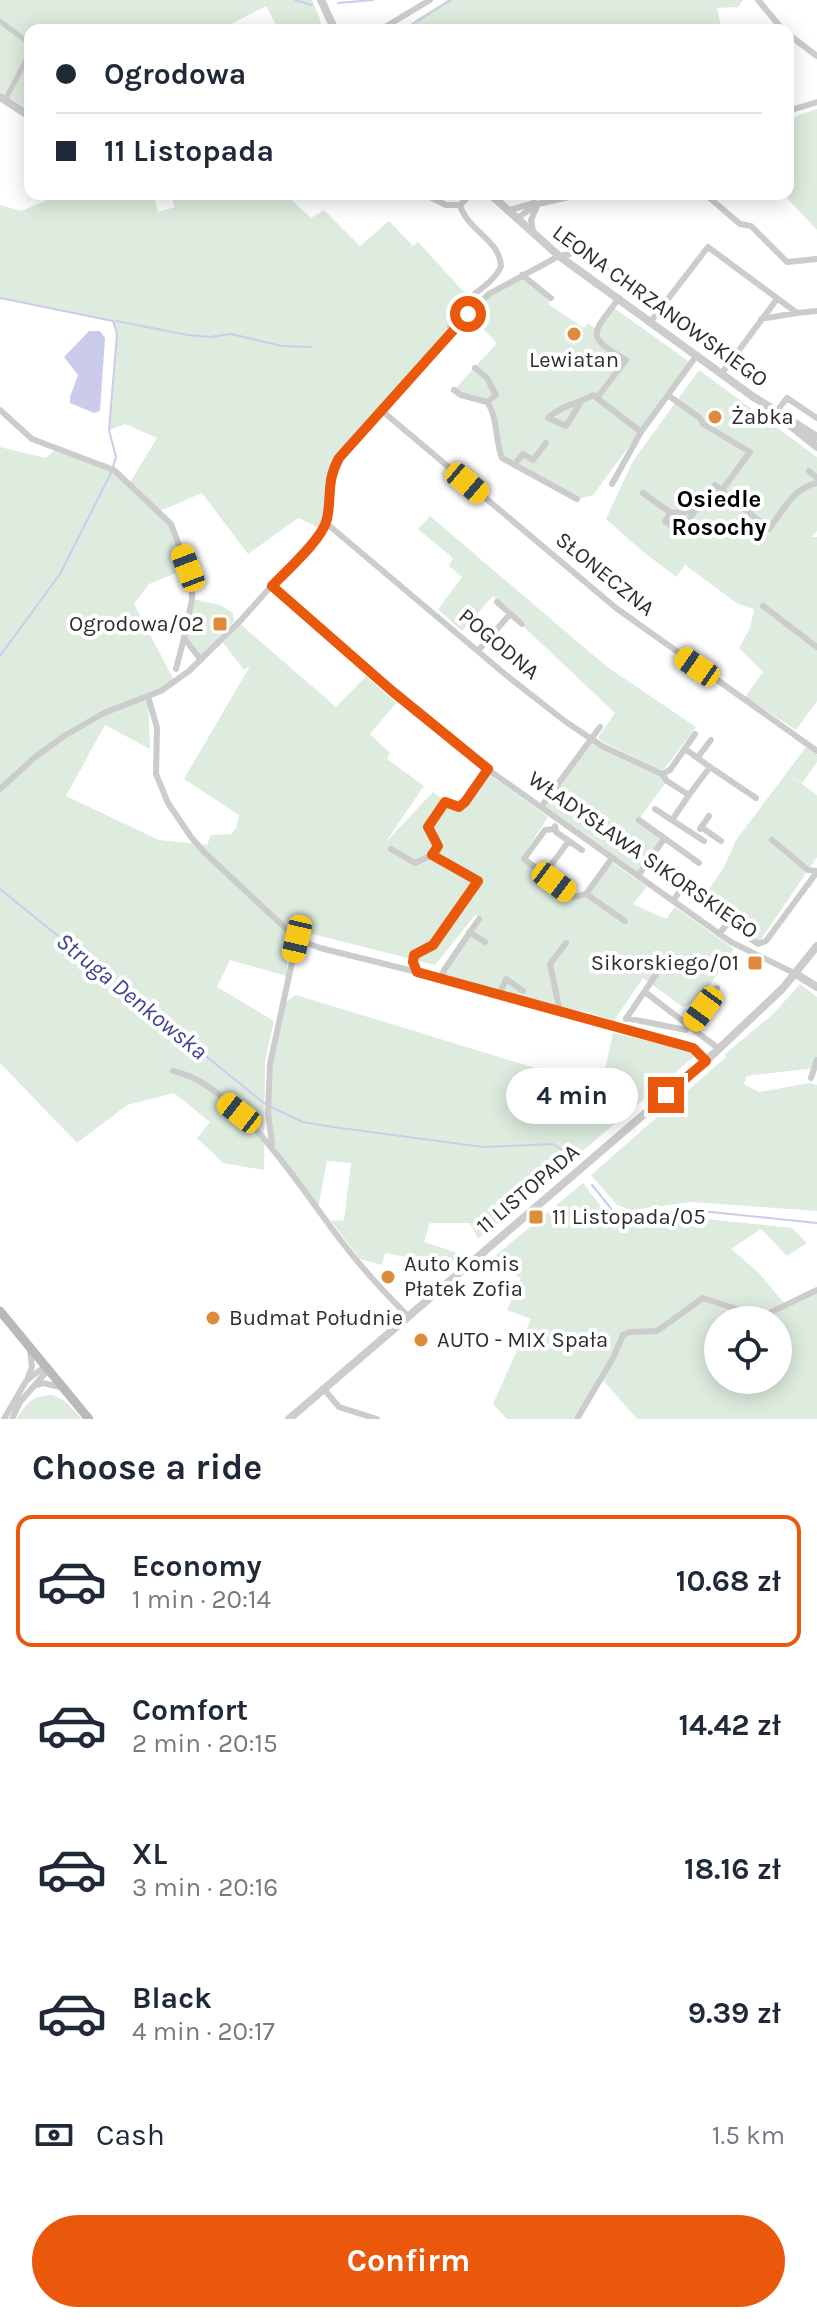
<!DOCTYPE html>
<meta charset="utf-8">
<style>
body{margin:0;font-family:Karla,sans-serif;background:#f6f6f7;color:#1f2937;height:100vh;display:flex;flex-direction:column;font-size:30px;white-space:nowrap}
*{box-sizing:border-box;margin:0}
p{font-size:26px;color:#747a83}
.icon{flex:none;width:44px;height:44px;fill:none;stroke:currentColor;stroke-width:2;stroke-linecap:round;stroke-linejoin:round}
.map{position:relative;height:1419px;overflow:hidden}
.side{display:flex;flex-direction:column;background:#fff;flex:1}
.side>*{flex:none}
.guide{position:absolute;left:24px;top:24px;width:770px;height:176px;border-radius:16px;box-shadow:0 4px 20px #0003;display:grid;align-content:center;height:176px;padding:0 32px;background:#fff}
.fabs{position:absolute;left:704px;top:1306px;display:grid;gap:16px}
.fabs a{display:grid;place-items:center;width:88px;height:88px;border-radius:50%;background:#fff;box-shadow:0 4px 20px #0003;font-size:40px}
.end{position:absolute;width:36px;height:36px;margin:-18px;border:10px solid #ea580c;background:#fff;box-shadow:0 0 0 4px #fff}
.from{border-radius:50%}
.bubble{position:absolute;height:56px;border-radius:28px;background:#fff;box-shadow:0 4px 20px #0003;font-size:26px;font-weight:700;line-height:56px;text-align:center}
.car{position:absolute;width:24px;height:48px;margin:-24px -12px;border-radius:10px;box-shadow:0 0 6px 2px #0007;background:linear-gradient(#f5c518 24%,#345 0 40%,#f5c518 0 76%,#345 0 86%,#f5c518 0)}
.guide b{display:flex;align-items:center;gap:28px;height:76px;font-size:30px}
.guide b+b{border-top:2px solid #e0e1e3}
.guide i{width:20px;height:20px;background:#1f2937}
ul{padding:0;list-style:none}
li{display:flex;align-items:center;gap:24px;height:132px;margin:0 16px 12px;padding:0 16px;border:4px solid transparent;border-radius:16px}
li div{flex:1}
li b{display:block;font-size:30px}
li em{font-style:normal;font-weight:700}
li.on{border-color:#ea580c}
li>.icon{width:72px;height:72px;stroke-width:1.5}
h2{padding:0 32px;font-size:36px;line-height:96px}
.pay{display:flex;align-items:center;gap:20px;height:88px;padding:0 32px;font-size:30px}
.pay p{margin-inline-start:auto}
.action{display:flex;gap:16px;margin-top:auto;padding:16px 32px}
.action a{flex:1;height:92px;border-radius:48px;background:#ea580c;color:#fff;font-size:32px;font-weight:700;line-height:92px;text-align:center}
.map>svg:first-child{display:block}
.green{fill:#deecdf;fill-rule:evenodd}
.water{fill:#cbcceb}
.lines{fill:none;stroke-linecap:round;stroke-linejoin:round}
.stream{stroke:#cbcceb;stroke-width:2}
.pedestrian{stroke:#ccc;stroke-width:5}
.minor{stroke:#ccc;stroke-width:6}
.tertiary{stroke:#ccc;stroke-width:8}
.secondary{stroke:#b9b9b9;stroke-width:9}
.route{stroke:#ea580c;stroke-width:10}
.poi-dot{fill:#de8c3a;stroke:#fff;stroke-width:3}
.labels{text-anchor:middle;dominant-baseline:central;stroke-width:8;stroke-linejoin:round;paint-order:stroke}
.street-label{font-size:22px;fill:#2f2f2f;stroke:#fff}
.poi-label{font-size:22px;fill:#2f2f2f;stroke:#fff;text-anchor:start}
.neighbourhood-label{font-size:24px;font-weight:bold;fill:#000;stroke:#fff}
.water-label{font-size:24px;font-style:italic;fill:#41438e;stroke:#fff}
</style>
<div class="map">
<svg width="817" height="1419" viewBox="0 0 817 1419">
<rect width="100%" height="100%" fill="#fff"/>
<!-- green -->
<path class="green" d="M 0,0 L 312,0 L 320,19 L 321,30 L 279,30 L 266,6 L 220,30 L 30,30 L 30,110 L 0,92 Z
M 447,0 L 743,0 L 738,7 L 717,8 L 721,26 L 718,30 L 422,30 L 414,21 Z
M 817,109 L 817,230 L 783,194 L 788,194 L 788,119 Z
M 62,194 L 153,194 L 158,212 L 175,207 L 170,194 L 285,194 L 311,218 L 324,210 L 360,246 L 389,221 L 413,246 L 418,242 L 476,305 L 522,275 L 551,298 L 548,304 L 584,328 L 588,323 L 596,329 L 613,307 L 691,363 L 593,495 L 577,499 L 502,458 L 487,402 L 454,390 L 497,343 L 468,314 L 339,458 L 322,529 L 298,518 L 248,554 L 202,493 L 160,511 L 171,524 L 188,568 L 149,584 L 134,604 L 175,682 L 148,697 L 150,749 L 105,725 L 66,796 L 159,840 L 207,845 L 211,835 L 231,834 L 236,828 L 239,815 L 184,779 L 250,666 L 244,670 L 221,640 L 201,660 L 184,638 L 192,599 L 220,605 L 233,613 L 234,621 L 217,639 L 221,640 L 238,622 L 336,707 L 366,676 L 396,703 L 370,734 L 390,753 L 387,759 L 424,786 L 385,843 L 433,792 L 445,802 L 459,807 L 486,772 L 548,817 L 522,857 L 525,856 L 574,897 L 582,896 L 610,861 L 647,887 L 633,904 L 666,919 L 675,907 L 734,949 C 722,965 702,1005 683,1007 L 643,978 L 615,1019 L 617,1024 C 595,1011 575,1011 551,1005 C 515,996 479,984 443,974 L 478,919 L 476,914 L 435,965 L 301,931 L 287,940 L 287,976 L 230,960 L 217,987 L 274,1021 L 265,1061 L 264,1170 L 223,1163 L 197,1138 L 210,1122 L 174,1093 L 127,1105 L 77,1143 L 0,1063 L 0,447 L 46,458 L 57,448 L 107,466 L 129,484 L 157,438 L 125,424 L 109,430 L 117,334 L 113,321 L 0,298 L 0,205 L 21,211 Z
M 699,370 L 817,457 L 817,531 L 812,537 L 817,537 L 817,701 L 796,730 L 745,697 L 763,672 L 739,648 L 750,628 L 754,609 L 738,604 L 685,565 L 676,577 L 641,550 L 606,519 L 633,461 Z
M 430,516 L 606,666 L 696,727 L 665,768 L 660,770 L 599,740 L 599,736 L 615,713 L 524,627 L 526,623 L 493,596 L 462,631 L 438,609 L 462,577 L 449,566 L 453,558 L 418,529 Z
M 590,739 L 656,773 L 667,781 L 639,819 L 664,839 L 638,876 L 541,807 Z
M 806,747 L 817,755 L 817,762 L 802,783 L 791,776 L 817,795 L 817,857 L 758,944 L 701,901 L 724,867 L 736,840 Z
M 800,984 L 817,997 L 817,1068 L 752,1075 L 746,1077 L 744,1084 L 759,1092 L 810,1083 L 817,1085 L 817,1211 L 692,1202 L 631,1210 L 617,1205 L 591,1175 L 726,1057 L 725,1054 L 773,1014 Z
M 296,995 L 601,1088 L 613,1033 L 687,1050 L 696,1055 L 478,1239 L 470,1223 L 430,1223 L 424,1242 L 461,1254 L 444,1269 L 418,1259 L 385,1253 L 382,1265 L 360,1259 L 331,1221 L 344,1220 L 351,1163 L 327,1161 L 318,1209 C 308,1195 276,1158 272,1144 C 259,1108 275,1041 283,1004 Z
M 583,1183 L 609,1217 L 628,1225 L 687,1217 L 792,1228 L 807,1243 L 787,1256 L 761,1229 L 731,1249 L 758,1272 L 784,1303 L 817,1290 L 817,1419 L 637,1419 L 601,1378 L 577,1419 L 507,1419 L 493,1404 L 531,1319 L 507,1310 L 521,1278 L 488,1262 ZM 718,1320 L 778,1320 L 778,1380 L 718,1380 Z
M 53,1395 L 66,1402 L 82,1419 L 17,1419 C 26,1403 33,1395 53,1395 Z"/>
<!-- water -->
<path class="water" d="M 89,331 L 100,331 L 105,338 L 100,411 L 94,413 L 70,403 L 70,397 L 78,375 L 64,357 Z"/>
<g class="lines">
<!-- stream -->
<path class="stream" d="M 295,0 L 312,5
M 338,3 L 373,0
M 403,30 L 451,0
M 0,298 L 113,321 L 117,334 L 109,430 L 116,457 L 113,467
M 116,321 L 188,335 L 210,337 L 231,334 L 282,346 L 311,347
M 0,656 L 60,574 L 111,473
M 0,889 L 265,1104
M 271,1107 L 303,1122 L 333,1127 L 483,1147 L 553,1144 L 567,1153
M 592,1185 L 613,1211 L 631,1217 L 692,1210 L 817,1223"/>
<!-- pedestrian -->
<path class="pedestrian" d="M 0,21 L 30,44
M 5,100 L 30,53"/>
<!-- minor -->
<path class="minor" d="M 758,0 L 783,30
M 380,30 L 430,0
M 788,34 L 817,56
M 788,111 L 817,102
M 424,194 L 446,205 L 460,205 L 471,194
M 705,194 L 740,224 L 751,226 L 787,262 L 817,259
M 507,211 L 534,203 L 538,204 L 583,194
M 516,219 L 535,206
M 533,231 L 531,220 L 538,204
M 522,275 L 551,298
M 761,319 L 797,313
M 651,321 L 708,247 L 797,313 L 817,311
M 453,330 L 450,327 C 452,299 491,291 501,266 C 500,240 467,230 460,205
M 475,368 L 487,378 L 496,395 L 487,402 C 498,417 495,440 502,458 L 577,499
M 722,373 L 777,299
M 454,390 L 461,395 L 487,402
M 669,396 L 700,418 L 703,424 L 750,452 L 722,490
M 597,398 L 626,360 C 582,335 594,333 619,298
M 581,402 L 566,426 L 548,418 C 562,405 578,404 593,395 L 641,432
M 0,410 L 32,439 L 114,470 L 171,524 L 192,579 L 192,599 L 184,638 L 201,660
M 381,410 L 616,608 L 817,751
M 776,412 L 787,398 L 817,418
M 514,465 L 523,454 L 533,460 L 546,443
M 809,471 L 817,478
M 612,484 L 641,432 L 697,355
M 643,493 L 671,513 L 695,511 L 715,485 L 769,529 C 783,511 793,488 817,483
M 671,513 L 665,521 L 680,532 L 695,511
M 326,523 L 506,675 L 566,722 L 602,746 L 662,774 L 667,781 L 689,795 L 710,767 L 756,798
M 272,586 L 476,761 L 731,942 L 796,974
M 497,602 L 522,624
M 763,606 L 817,647
M 478,651 L 510,614
M 176,669 L 184,638
M 148,696 L 157,728 L 156,774 L 168,803 L 191,837 L 206,854 L 297,939 L 320,948 L 417,972 L 633,1033 L 685,1044 L 693,1048 L 706,1061
M 685,749 L 710,767
M 697,758 L 711,740
M 662,774 L 670,770 L 695,734
M 0,789 L 34,758 L 64,736 L 104,713 L 161,691 L 189,671 L 241,620 L 322,529 C 333,508 325,485 339,458 L 477,305 L 489,294 L 559,256 L 570,254 L 576,248 L 733,358
M 541,807 L 600,727
M 655,809 L 704,841
M 639,820 L 699,863
M 672,820 L 689,795
M 555,826 L 556,832 L 582,850
M 701,827 L 721,841
M 554,829 L 545,830 L 524,859 L 574,897 L 586,894 L 612,858
M 700,829 L 709,816
M 772,840 L 808,870 L 817,871
M 391,849 L 415,863 L 432,855 L 438,846 L 428,827 L 445,802 L 459,807 L 465,802 L 488,769
M 551,865 L 569,841
M 638,876 L 664,839
M 586,894 L 625,921
M 673,901 L 688,879
M 701,901 L 726,918 L 728,923
M 469,932 L 485,942
M 719,934 L 728,923 L 758,944 L 766,941 L 817,872
M 417,972 L 413,962 L 414,955 L 433,945 L 478,881 L 432,855
M 441,979 L 444,970 L 479,919
M 645,992 L 719,1049
M 499,995 L 506,979 L 523,991
M 560,1012 L 550,964 L 566,943
M 626,1018 L 686,1030 L 717,988
M 626,1019 L 667,958
M 173,1071 C 238,1084 303,1192 342,1242 C 361,1267 384,1292 407,1315
M 811,1078 L 817,1060
M 272,1144 L 268,1112 L 270,1064 L 297,939
M 28,1377 L 32,1367 L 30,1350
M 36,1385 L 43,1383 L 60,1387
M 323,1388 L 339,1407 L 377,1419
M 4,1419 L 26,1381 L 44,1367
M 12,1419 L 20,1402 L 47,1371
M 577,1419 L 613,1358 L 623,1335 L 630,1332 L 657,1331 L 703,1298 L 761,1317 L 817,1290"/>
<!-- tertiary -->
<path class="tertiary" d="M 321,0 L 335,30
M 0,97 L 30,116
M 490,194 L 559,256 L 752,396 L 817,437
M 782,419 L 817,447
M 796,974 L 817,987
M 289,1419 L 706,1061 L 783,988 L 817,946"/>
<!-- secondary -->
<path class="secondary" d="M 0,1311 L 89,1419"/>
</g>
<g class="lines">
<!-- route -->
<path class="route" d="M 468,314 L 339,458 C 326,482 332,495 327,519 C 322,540 287,570 272,586 L 392,691 L 488,769 L 465,802 L 459,807 L 445,802 L 428,827 L 438,846 L 432,855 L 478,881 L 433,945 L 414,955 L 413,962 L 417,972 L 693,1048 L 706,1061 L 666,1095"/>
</g>
<!-- markers -->
<g class="poi-dot">
<circle cx="574" cy="334" r="8"/>
<circle cx="715" cy="417" r="8"/>
<rect x="212" y="616" width="16" height="16" rx="4"/>
<rect x="747" y="955" width="16" height="16" rx="4"/>
<rect x="528" y="1209" width="16" height="16" rx="4"/>
<circle cx="388" cy="1277" r="8"/>
<circle cx="213" cy="1318" r="8"/>
<circle cx="421" cy="1340" r="8"/>
</g>
<g class="labels">
<!-- street labels -->
<g class="street-label">
<text transform="translate(660 306) rotate(36)">LEONA CHRZANOWSKIEGO</text>
<text transform="translate(605 574) rotate(39)">SŁONECZNA</text>
<text transform="translate(499 644) rotate(40)">POGODNA</text>
<text transform="translate(643 855) rotate(35)">WŁADYSŁAWA SIKORSKIEGO</text>
<text transform="translate(528 1189) rotate(-40)">11 LISTOPADA</text>
</g>
<!-- poi labels -->
<g class="poi-label">
<text x="574" y="360" text-anchor="middle">Lewiatan</text>
<text x="731" y="417">Żabka</text>
<text x="204" y="624" text-anchor="end">Ogrodowa/02</text>
<text x="739" y="963" text-anchor="end">Sikorskiego/01</text>
<text x="552" y="1217">11 Listopada/05</text>
<text x="404" y="1264">Auto Komis<tspan x="404" dy="25">Płatek Zofia</tspan></text>
<text x="229" y="1318">Budmat Południe</text>
<text x="437" y="1340">AUTO - MIX Spała</text>
</g>
<!-- neighbourhood labels -->
<g class="neighbourhood-label">
<text x="719" y="499">Osiedle<tspan x="719" dy="28">Rosochy</tspan></text>
</g>
<!-- water labels -->
<g class="water-label">
<text transform="translate(132 996) rotate(39)">Struga Denkowska</text>
</g>
</g>
</svg>
<div class="fabs">
<a><svg class="icon" aria-label="locate" viewBox="0 0 24 24"><circle cx="12" cy="12" r="6"/><path d="M12 2v4M12 18v4M2 12h4M18 12h4"/></svg></a>
</div>
<i class="end from" style="left:468px;top:314px"></i>
<i class="end" style="left:666px;top:1095px"></i>
<div class="bubble" style="left:506px;top:1068px;width:132px">4 min</div>
<i class="car" style="left:467px;top:483px;rotate:130deg"></i>
<i class="car" style="left:188px;top:568px;rotate:339deg"></i>
<i class="car" style="left:697px;top:667px;rotate:305deg"></i>
<i class="car" style="left:554px;top:882px;rotate:127deg"></i>
<i class="car" style="left:297px;top:939px;rotate:193deg"></i>
<i class="car" style="left:703px;top:1009px;rotate:216deg"></i>
<i class="car" style="left:239px;top:1113px;rotate:308deg"></i>
<div class="guide">
<b><i class="from"></i>Ogrodowa</b>
<b><i></i>11 Listopada</b>
</div>
</div>
<section class="side">
<h2>Choose a ride</h2>
<ul>
<li class="on"><svg class="icon" aria-label="car" viewBox="0 0 24 24"><path d="M5 17H2v-5l4-1 3-4h7l3 4 3 1v5h-3M9 17h6M6 11h13"/><circle cx="7" cy="17" r="2"/><circle cx="17" cy="17" r="2"/></svg><div><b>Economy</b><p>1 min · 20:14</p></div><em>10.68 zł</em></li>
<li><svg class="icon" aria-label="car" viewBox="0 0 24 24"><path d="M5 17H2v-5l4-1 3-4h7l3 4 3 1v5h-3M9 17h6M6 11h13"/><circle cx="7" cy="17" r="2"/><circle cx="17" cy="17" r="2"/></svg><div><b>Comfort</b><p>2 min · 20:15</p></div><em>14.42 zł</em></li>
<li><svg class="icon" aria-label="car" viewBox="0 0 24 24"><path d="M5 17H2v-5l4-1 3-4h7l3 4 3 1v5h-3M9 17h6M6 11h13"/><circle cx="7" cy="17" r="2"/><circle cx="17" cy="17" r="2"/></svg><div><b>XL</b><p>3 min · 20:16</p></div><em>18.16 zł</em></li>
<li><svg class="icon" aria-label="car" viewBox="0 0 24 24"><path d="M5 17H2v-5l4-1 3-4h7l3 4 3 1v5h-3M9 17h6M6 11h13"/><circle cx="7" cy="17" r="2"/><circle cx="17" cy="17" r="2"/></svg><div><b>Black</b><p>4 min · 20:17</p></div><em>9.39 zł</em></li>
</ul>
<div class="pay"><svg class="icon" aria-label="cash" viewBox="0 0 24 24"><path d="M3 7h18v10H3z"/><circle cx="12" cy="12" r="2"/></svg>Cash<p>1.5 km</p></div>
<div class="action"><a>Confirm</a></div>
</section>
